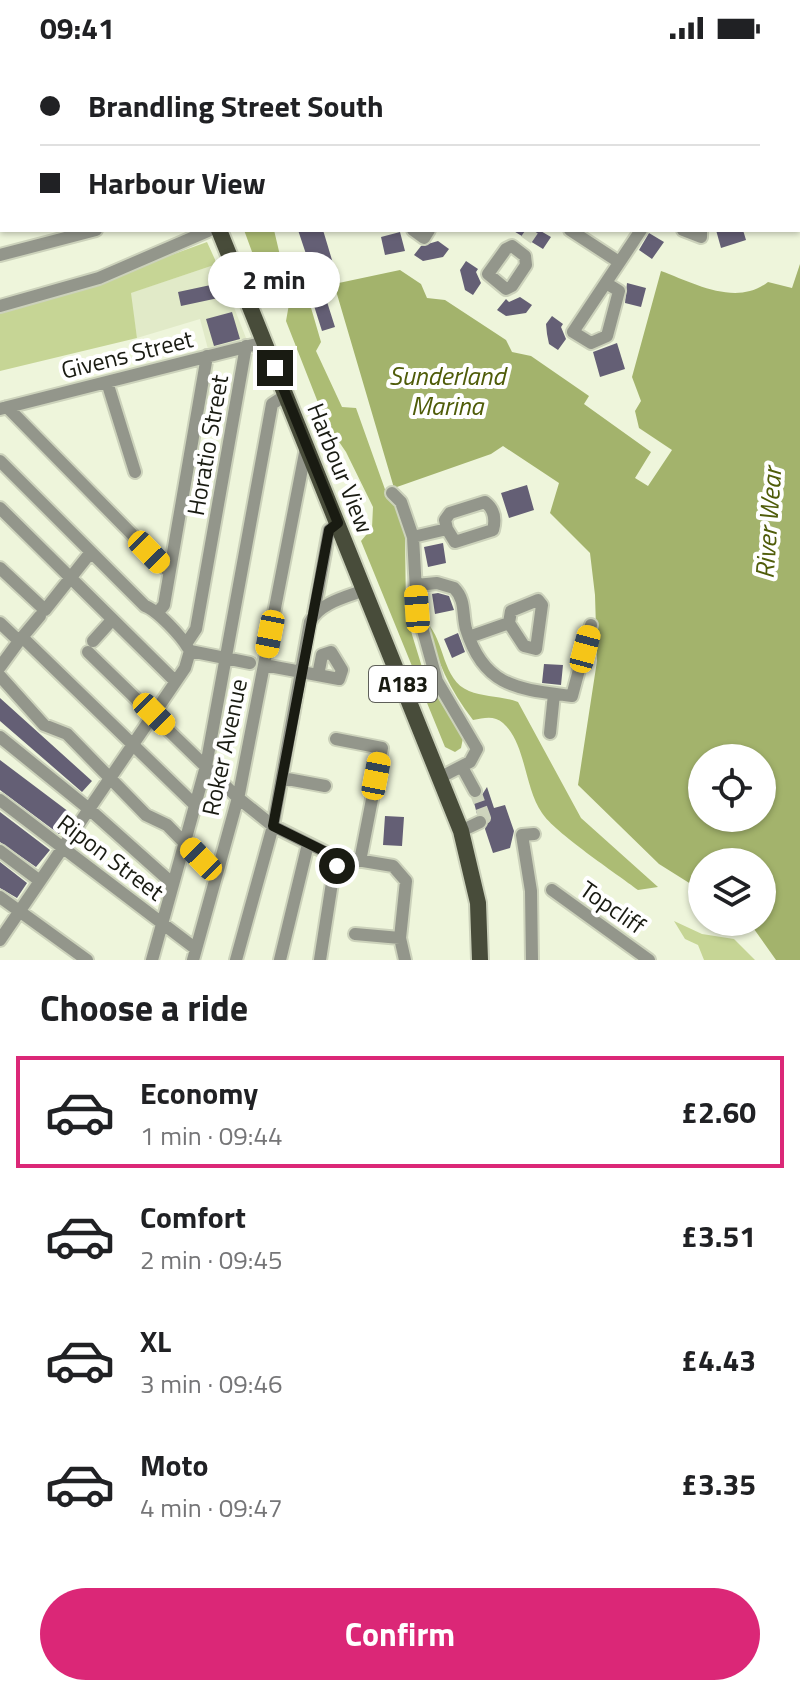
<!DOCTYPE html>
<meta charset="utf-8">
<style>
body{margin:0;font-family:"Titillium Web",sans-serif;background:#f6f6f6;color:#202124;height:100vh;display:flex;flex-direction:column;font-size:30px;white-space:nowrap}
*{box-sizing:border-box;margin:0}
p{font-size:26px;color:#757577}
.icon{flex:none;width:44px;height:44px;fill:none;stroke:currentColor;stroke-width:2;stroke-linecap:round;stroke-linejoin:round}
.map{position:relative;height:904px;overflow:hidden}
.details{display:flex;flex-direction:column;background:#fff;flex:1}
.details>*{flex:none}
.banner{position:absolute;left:0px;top:0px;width:800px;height:176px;box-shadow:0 2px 6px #0004;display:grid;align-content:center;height:176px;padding:0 40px;background:#fff}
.fabs{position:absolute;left:688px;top:688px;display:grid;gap:16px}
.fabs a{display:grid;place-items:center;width:88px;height:88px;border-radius:50%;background:#fff;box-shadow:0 2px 6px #0004;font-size:40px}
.end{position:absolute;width:36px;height:36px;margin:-18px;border:10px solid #191b12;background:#fff;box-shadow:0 0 0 4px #fff}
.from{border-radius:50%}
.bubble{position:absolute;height:56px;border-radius:28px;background:#fff;box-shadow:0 2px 6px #0004;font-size:26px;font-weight:700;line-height:56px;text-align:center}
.car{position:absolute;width:24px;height:48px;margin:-24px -12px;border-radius:10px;box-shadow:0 0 6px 2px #0007;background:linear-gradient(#f5c518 24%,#345 0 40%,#f5c518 0 76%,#345 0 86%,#f5c518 0)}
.banner b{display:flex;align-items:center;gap:28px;height:76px;font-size:30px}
.banner b+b{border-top:2px solid #e0e0e0}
.banner i{width:20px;height:20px;background:#202124}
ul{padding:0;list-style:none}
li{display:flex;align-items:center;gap:24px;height:112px;margin:0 16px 12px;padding:0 24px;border:4px solid transparent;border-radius:0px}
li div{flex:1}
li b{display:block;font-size:30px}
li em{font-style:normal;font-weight:700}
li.selected{border-color:#db2777}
li>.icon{width:72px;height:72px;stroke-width:1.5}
h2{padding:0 40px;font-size:36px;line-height:96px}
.button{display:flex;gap:16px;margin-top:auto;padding:16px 40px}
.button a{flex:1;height:92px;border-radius:48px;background:#db2777;color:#fff;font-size:32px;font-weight:700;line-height:92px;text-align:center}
.status{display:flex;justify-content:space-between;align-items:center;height:56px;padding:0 40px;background:#fff;direction:ltr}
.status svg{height:22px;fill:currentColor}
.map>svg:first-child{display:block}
.built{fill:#e1eac8}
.green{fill:#c6d595}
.forest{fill:#acbc74}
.water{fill:#a3b36c;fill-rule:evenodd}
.building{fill:#645f75}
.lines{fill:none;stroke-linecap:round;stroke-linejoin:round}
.minor-tunnel{stroke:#ced4bd;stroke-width:12;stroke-dasharray:12 6;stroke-linecap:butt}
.minor-casing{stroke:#ccd2bb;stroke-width:16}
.major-casing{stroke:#ccd2bb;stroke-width:20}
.minor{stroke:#93968b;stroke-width:12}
.major{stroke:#484c3a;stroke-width:16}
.route{stroke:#191b12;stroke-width:10}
.labels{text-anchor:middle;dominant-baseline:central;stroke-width:8;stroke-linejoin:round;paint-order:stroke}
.shield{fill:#fff;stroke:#5e5f59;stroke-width:2}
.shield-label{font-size:22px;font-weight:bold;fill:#191b12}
.street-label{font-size:24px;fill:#191b12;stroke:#fff}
.water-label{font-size:26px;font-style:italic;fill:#4f5c09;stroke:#fff}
</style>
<div class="status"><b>09:41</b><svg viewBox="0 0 49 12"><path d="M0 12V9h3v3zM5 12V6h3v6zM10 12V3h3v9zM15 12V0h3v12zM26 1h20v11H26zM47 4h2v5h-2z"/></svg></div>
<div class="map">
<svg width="800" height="904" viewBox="0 0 800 904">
<rect width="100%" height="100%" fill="#eef5db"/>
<!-- built -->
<path class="built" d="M 217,208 L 246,282 L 208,293 L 200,263 L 137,282 L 130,237 Z"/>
<!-- green -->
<path class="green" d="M 207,186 L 217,208 L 131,237 L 137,282 L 0,315 L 0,254 L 127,215 Z
M 674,865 L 702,878 L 734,883 L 755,904 L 704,904 L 698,889 L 685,883 Z"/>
<!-- forest -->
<path class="forest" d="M 244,174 L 274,174 L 282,208 L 310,215 L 274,238 L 262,223 Z
M 291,237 L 307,238 L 321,286 L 316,295 L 342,351 L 356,352 L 387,439 L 400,455 L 405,479 L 406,559 L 425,621 L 463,682 L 461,692 L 455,696 L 445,691 L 361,485 L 372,472 L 373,451 L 346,396 L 326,367 L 286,265 Z
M 427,567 C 445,585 442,624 469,635 C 484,641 502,640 518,646 L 581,762 L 658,831 L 638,834 C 617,818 554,776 542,757 C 524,731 526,687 503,667 C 494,659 484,662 473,664 C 450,634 436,604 427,567 Z"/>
<!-- water -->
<path class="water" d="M 600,0 L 800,0 L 800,58 L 798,63 L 798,2 Z
M 800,208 L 800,904 L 776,904 L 749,866 L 762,866 L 762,806 L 702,806 L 702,835 L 659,808 L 578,729 L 597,605 L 595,539 L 590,497 L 550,457 L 559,427 L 503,390 L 491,398 L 394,432 L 334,228 L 400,214 L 421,228 L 427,242 L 445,244 L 506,284 L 512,296 L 531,300 L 589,340 L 584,348 L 651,396 L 635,422 L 648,430 L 672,394 L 639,372 L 635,355 L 641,345 L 632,321 L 661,215 C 694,227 736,251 768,226 L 792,232 ZM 702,702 L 762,702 L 762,762 L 702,762 Z"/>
<!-- building -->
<path class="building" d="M 298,174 L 323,174 L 335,214 L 313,219 Z
M 512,174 L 539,174 L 551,181 L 543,193 Z
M 716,174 L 743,174 L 746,184 L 721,192 Z
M 400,176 L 405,195 L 385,199 L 381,181 Z
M 649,177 L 664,186 L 652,203 L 639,194 Z
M 438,185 L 449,193 L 443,201 L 423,205 L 414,199 L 421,190 Z
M 466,205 L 478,213 L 476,216 L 481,227 L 473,239 L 465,234 L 460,214 Z
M 220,227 L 223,241 L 181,250 L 178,236 Z
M 627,227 L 646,232 L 641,251 L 625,247 Z
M 322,230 L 335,271 L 322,275 L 309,234 Z
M 520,241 L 532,249 L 526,257 L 506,260 L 497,254 L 506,243 L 509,246 Z
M 232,256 L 240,283 L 214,290 L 206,263 Z
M 552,260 L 563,268 L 561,271 L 566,283 L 558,294 L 549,288 L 547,278 L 546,268 Z
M 617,287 L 625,313 L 600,321 L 593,296 Z
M 527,429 L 534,454 L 509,462 L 501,437 Z
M 443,487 L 446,507 L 428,511 L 424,491 Z
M 438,537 L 449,540 L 454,554 L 435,558 L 432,538 Z
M 458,577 L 465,596 L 452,602 L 444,583 Z
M 544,608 L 563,609 L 561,629 L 542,627 Z
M 0,642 L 92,725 L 82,736 L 0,665 Z
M 0,704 L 73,759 L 59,778 L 0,734 Z
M 487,731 L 494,752 L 505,749 L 514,775 L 510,792 L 493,797 L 485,773 L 488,763 L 477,758 L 473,743 L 480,742 Z
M 0,756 L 50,794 L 36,811 L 0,786 Z
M 385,760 L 404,761 L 402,790 L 383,789 Z
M 0,806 L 27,827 L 17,842 L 0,832 Z"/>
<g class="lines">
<!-- minor-tunnel -->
<path class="minor-tunnel" d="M 526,184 L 533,174
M 475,735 L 485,762 L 480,766"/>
<defs>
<path id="minor" d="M 105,0 L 108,2
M 166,0 L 168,2
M 357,0 L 360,2
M 531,0 L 534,2
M 16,2 L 17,0
M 71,2 L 73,0
M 467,2 L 468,0
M 0,25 L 2,22
M 0,54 L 2,56
M 0,106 L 2,103
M 0,151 L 2,151
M 413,174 L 424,182 L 429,174
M 570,174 L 619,206
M 683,174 L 701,181 L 701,174
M 512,190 L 525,200 L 526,209 L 512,230 L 506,233 L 488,218 L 506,193 Z
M 0,199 L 96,174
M 606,227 L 619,235 L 607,280 L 591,287 L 573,276 L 641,174
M 0,250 L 99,222 L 208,175
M 107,326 L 135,416
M 7,351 L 169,516
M 0,353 L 265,286
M 0,405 L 145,550 C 157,554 182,581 188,592
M 392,437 L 401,446 L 413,481 L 417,553 L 437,625 L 477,693 L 470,706 L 441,721
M 0,452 L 175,625
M 413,481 L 447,473 L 445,464 L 450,457 L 485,446 C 494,453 496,463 493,474 L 455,486 L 447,473
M 0,512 L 45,554 L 91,496
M 416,529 L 437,527 L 454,532 C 466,544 462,558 466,573 C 484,632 519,633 572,640 L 591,569
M 158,556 L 164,549 L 207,300
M 314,557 L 329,474 L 338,467
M 0,567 L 19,585 L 40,560
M 22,581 L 196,750
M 469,581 L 509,567 L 511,555 L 538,544 L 542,549 L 536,593 L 524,590 L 509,567
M 93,585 L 112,564
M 186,588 L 196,573 L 246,290
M 190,595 L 250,607
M 88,596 L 238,742 L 273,770 L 333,800 L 393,810 L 406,825 L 400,882 L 405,904
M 264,609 L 339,623 L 342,614 L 331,596 L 322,599 L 318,619
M 0,611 L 19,585
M 0,620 L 44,669 L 67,678 L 146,759 L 167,769 L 216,819
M 550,677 L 554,638
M 0,681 L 89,753 L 173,828
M 336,683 L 382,692 L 360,805
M 462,711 L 475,735
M 282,722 L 325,730
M 0,744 L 196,893
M 461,775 L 480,766
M 0,795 L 40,825
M 552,834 L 649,904
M 0,841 L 87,904
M 355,878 L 400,882
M 0,884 L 185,612 L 190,595
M 152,904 L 206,710 L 272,348 L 286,339
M 193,904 L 239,738 L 306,392
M 236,904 L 273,770 L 310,566 C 319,547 346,541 365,534
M 280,904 L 308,788
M 320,904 L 336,801
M 532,904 L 531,835 L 522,779 L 534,778"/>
<path id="major" d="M 266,2 L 267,0
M 219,174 L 461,775 L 478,847 L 480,904"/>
</defs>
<!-- minor casing -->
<use href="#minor" class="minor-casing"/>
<!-- major casing -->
<use href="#major" class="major-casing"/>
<!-- minor -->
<use href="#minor" class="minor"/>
<!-- major -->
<use href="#major" class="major"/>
</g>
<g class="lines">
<!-- route -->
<path class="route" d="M 275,312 L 338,467 L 329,474 L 273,770 L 336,801 L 337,810"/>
</g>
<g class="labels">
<!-- shield labels -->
<rect class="shield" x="369" y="610" width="68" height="36" rx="6"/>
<g class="shield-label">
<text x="403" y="628">A183</text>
</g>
<!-- street labels -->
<g class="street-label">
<text transform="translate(127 298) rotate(-14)">Givens Street</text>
<text transform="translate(207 389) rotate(-80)">Horatio Street</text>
<text transform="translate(341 412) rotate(68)">Harbour View</text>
<text transform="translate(224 691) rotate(-78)">Roker Avenue</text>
<text transform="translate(111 801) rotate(37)">Ripon Street</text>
<text transform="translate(613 851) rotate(35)">Topcliff</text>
</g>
<!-- water labels -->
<g class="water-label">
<text x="447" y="319">Sunderland<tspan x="447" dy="30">Marina</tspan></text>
<text transform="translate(768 467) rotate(-86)">River Wear</text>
</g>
</g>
</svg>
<div class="fabs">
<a><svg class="icon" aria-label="locate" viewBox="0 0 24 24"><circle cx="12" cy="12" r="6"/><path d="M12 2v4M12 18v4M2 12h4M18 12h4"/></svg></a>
<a><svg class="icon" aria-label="layers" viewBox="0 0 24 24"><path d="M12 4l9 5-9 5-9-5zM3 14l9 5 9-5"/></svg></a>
</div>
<i class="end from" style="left:337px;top:810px"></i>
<i class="end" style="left:275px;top:312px"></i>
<div class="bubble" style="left:208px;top:196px;width:132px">2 min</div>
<i class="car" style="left:149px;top:496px;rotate:136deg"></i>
<i class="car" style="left:417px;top:553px;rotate:356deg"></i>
<i class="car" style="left:270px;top:578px;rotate:191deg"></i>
<i class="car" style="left:585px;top:593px;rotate:15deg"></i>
<i class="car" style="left:154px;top:658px;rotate:135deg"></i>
<i class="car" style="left:376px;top:720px;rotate:11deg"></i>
<i class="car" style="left:201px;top:803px;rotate:316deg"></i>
<div class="banner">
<b><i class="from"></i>Brandling Street South</b>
<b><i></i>Harbour View</b>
</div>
</div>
<section class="details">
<h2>Choose a ride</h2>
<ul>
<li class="selected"><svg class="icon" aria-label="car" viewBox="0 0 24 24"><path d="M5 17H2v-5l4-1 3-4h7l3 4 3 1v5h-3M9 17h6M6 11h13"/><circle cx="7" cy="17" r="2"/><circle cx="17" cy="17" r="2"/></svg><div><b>Economy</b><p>1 min · 09:44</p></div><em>£2.60</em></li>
<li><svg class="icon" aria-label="car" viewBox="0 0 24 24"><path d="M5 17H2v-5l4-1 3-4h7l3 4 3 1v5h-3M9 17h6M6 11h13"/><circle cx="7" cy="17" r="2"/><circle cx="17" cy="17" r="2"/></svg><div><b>Comfort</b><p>2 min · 09:45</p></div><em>£3.51</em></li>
<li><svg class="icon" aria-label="car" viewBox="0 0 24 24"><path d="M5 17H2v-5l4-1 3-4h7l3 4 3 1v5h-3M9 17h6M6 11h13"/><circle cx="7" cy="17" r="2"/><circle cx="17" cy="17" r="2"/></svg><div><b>XL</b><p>3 min · 09:46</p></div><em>£4.43</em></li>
<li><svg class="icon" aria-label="car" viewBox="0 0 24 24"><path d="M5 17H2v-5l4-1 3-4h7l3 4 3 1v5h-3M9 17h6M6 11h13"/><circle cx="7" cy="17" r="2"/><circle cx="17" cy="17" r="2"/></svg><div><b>Moto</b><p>4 min · 09:47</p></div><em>£3.35</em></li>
</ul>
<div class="button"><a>Confirm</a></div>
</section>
